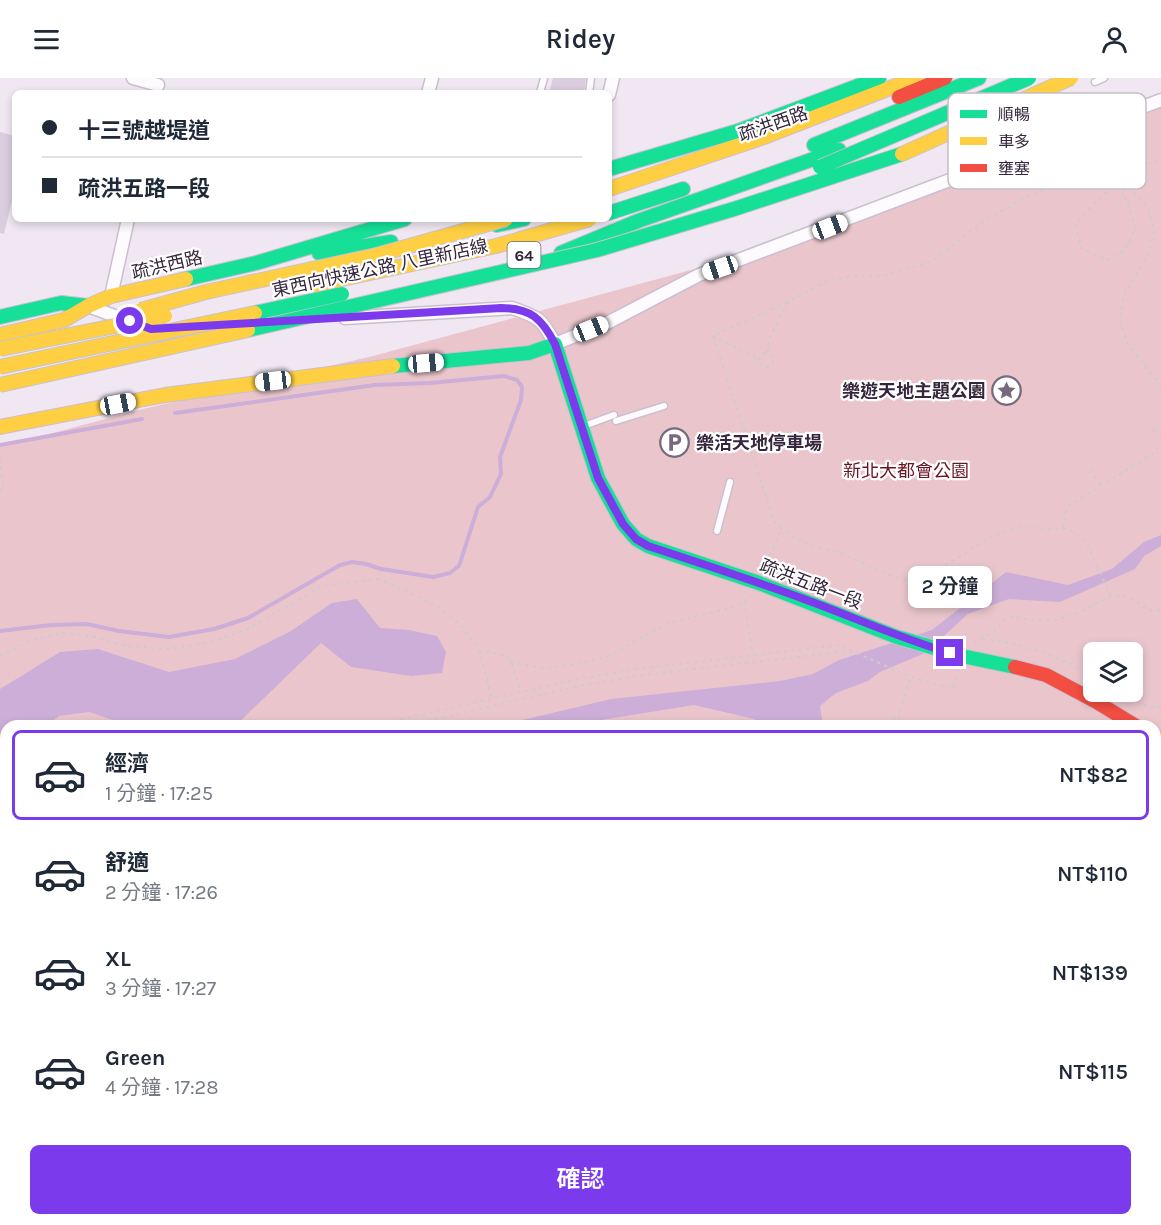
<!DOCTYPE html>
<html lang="zh-TW">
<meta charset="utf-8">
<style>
body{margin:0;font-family:Karla,"Noto Sans TC",sans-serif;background:#f6f6f7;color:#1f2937;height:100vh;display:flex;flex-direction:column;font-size:22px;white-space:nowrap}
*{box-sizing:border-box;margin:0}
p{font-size:20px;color:#747a83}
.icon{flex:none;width:33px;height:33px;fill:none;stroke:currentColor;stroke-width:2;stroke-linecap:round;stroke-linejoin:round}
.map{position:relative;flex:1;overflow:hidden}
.drawer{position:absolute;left:0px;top:642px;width:1161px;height:506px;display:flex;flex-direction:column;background:#fff;border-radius:18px 18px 0 0;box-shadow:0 3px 9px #0003}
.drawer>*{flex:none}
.guide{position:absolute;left:12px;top:12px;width:600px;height:132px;border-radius:9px;box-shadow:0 3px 9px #0003;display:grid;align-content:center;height:132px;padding:0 30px;background:#fff}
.tools{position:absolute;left:1083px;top:564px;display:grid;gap:12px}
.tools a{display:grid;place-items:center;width:60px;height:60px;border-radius:9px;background:#fff;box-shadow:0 3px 9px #0003;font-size:30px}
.end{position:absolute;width:27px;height:27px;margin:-14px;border:8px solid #7c3aed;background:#fff;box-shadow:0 0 0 3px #fff}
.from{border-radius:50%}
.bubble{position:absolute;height:42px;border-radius:9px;background:#fff;box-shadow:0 3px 9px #0003;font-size:20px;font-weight:600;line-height:42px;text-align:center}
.car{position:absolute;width:18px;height:36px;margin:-18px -9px;border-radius:8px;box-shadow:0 0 4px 2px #0007;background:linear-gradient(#fff 24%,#345 0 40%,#fff 0 76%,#345 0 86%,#fff 0)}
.guide b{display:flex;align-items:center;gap:21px;height:57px;font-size:22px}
.guide b+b{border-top:2px solid #e0e1e3}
.guide i{width:15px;height:15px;background:#1f2937}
ul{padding:10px 0 0;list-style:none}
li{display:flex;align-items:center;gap:18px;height:90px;margin:0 12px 9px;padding:0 18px;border:3px solid transparent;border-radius:9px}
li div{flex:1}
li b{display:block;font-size:22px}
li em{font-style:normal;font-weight:600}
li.on{border-color:#7c3aed}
li>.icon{width:54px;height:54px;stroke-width:1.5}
.primary-button{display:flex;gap:12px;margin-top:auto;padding:12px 30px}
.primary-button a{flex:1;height:69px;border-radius:9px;background:#7c3aed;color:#fff;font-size:24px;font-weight:600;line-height:69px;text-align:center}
header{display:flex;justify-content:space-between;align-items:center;height:78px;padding:0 30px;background:#fff;font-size:27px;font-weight:600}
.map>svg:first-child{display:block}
.green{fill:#eac6cc;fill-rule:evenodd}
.water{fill:#ccaed8}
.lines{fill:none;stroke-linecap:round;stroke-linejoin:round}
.stream{stroke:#ccaed8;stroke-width:4}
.building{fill:#d9cdde}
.lane-casing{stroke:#cbbfcf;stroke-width:9}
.street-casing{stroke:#cbbfcf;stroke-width:15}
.fast-casing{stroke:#cbbfcf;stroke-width:16}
.slow-casing{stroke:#cbbfcf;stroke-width:16}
.jam-casing{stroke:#cbbfcf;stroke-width:16}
.path{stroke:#cfcad0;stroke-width:2;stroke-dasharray:3 4.5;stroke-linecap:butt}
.lane{stroke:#fdfbfd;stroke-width:6}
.street{stroke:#fdfbfd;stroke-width:12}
.fast{stroke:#16e098;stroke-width:14}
.slow{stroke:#ffcf43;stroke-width:14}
.jam{stroke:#f24e42;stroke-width:14}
.rail-casing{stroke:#d1ced2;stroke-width:6}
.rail{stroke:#fff;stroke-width:4;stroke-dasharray:11;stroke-linecap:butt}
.fast-bridge-casing{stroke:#c9c3cd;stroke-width:16;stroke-linecap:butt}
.slow-bridge-casing{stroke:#c9c3cd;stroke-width:16;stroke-linecap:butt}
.fast-bridge{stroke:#16e098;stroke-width:14}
.slow-bridge{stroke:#ffcf43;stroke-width:14}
.route{stroke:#7c3aed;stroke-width:8}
.labels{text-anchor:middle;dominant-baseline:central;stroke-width:4.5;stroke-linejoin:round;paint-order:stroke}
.shield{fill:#fff;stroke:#726777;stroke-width:1.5}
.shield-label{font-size:16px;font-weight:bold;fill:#36263d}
.street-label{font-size:18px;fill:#36263d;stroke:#fff}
.poi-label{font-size:18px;font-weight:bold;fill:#36263d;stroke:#fff;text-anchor:end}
.park-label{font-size:18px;fill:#6a1524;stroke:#fff}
.key{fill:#fff;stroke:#c3bec5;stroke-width:1.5}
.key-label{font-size:16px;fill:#36263d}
</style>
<header><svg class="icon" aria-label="menu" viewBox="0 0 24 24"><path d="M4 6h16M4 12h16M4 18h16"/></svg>Ridey<svg class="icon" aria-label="person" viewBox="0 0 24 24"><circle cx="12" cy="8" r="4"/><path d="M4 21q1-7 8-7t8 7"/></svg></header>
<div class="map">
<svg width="1161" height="1147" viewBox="0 0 1161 1147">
<rect width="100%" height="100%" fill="#f0e7f3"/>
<!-- green -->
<path class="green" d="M 1161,29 L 1161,859 L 1155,861 L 1155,648 L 6,648 L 6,1112 L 0,1114 L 0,369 L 147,330 L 373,278 L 765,172 ZM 1094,574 L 1132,574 L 1132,614 L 1094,614 Z
M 6,1120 L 6,1142 L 246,1142 L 221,1147 L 0,1147 L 0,1122 Z
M 718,1142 L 1054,1142 L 1053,1147 L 717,1147 Z"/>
<!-- water -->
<path class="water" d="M 1161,457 L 1161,468 L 1144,478 L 1135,491 L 1060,524 L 1009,521 L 968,536 L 925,575 L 880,594 L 868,603 L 836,615 L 820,628 L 823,648 L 763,648 L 754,641 L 694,627 L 595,643 L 576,648 L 498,648 L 611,621 L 780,603 L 813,596 L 839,582 L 932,552 L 1006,494 L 1068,507 L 1112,491 L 1144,464 Z
M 357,521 L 380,550 L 409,552 L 437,558 L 446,574 L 442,595 L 411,598 L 351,589 L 321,565 L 235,648 L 131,648 L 89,634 L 59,638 L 46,648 L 6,648 L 6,673 L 0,674 L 0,611 L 60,574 L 98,571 L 169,594 L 235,581 L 291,553 L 332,525 Z"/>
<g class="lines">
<!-- stream -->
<path class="stream" d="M 0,367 L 142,341
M 0,553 L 51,547 L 87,546 L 119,553 L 169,559 L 214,551 L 248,540 L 340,487 L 352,484 L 366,486 L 381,491 L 433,499 L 450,495 L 459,488 L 478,429 L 490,419 L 501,396 L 500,379 L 521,322 L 522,309 L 517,302 L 504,298 L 430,305 L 375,307 L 175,335"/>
</g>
<!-- building -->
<path class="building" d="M 553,0 L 586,0 L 584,15 L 549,15 Z
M 0,54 L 15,58 L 15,110 L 4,156 L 0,155 Z"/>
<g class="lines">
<defs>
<path id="lane" d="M 1095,4 L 1104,0
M 540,15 L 544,0
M 589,15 L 591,0
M 616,343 L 664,328
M 584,348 L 614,337
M 717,453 L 730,404
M 1155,976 L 1161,975"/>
<path id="street" d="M 133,0 L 158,7
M 428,15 L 432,0
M 609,17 L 613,0
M 111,218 L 128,141
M 88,228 L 128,243
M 345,240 L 512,230 C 539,239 542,241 555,266 L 609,244 L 699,197 L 1161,22
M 1155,991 L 1161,987
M 517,1147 L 518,1142
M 696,1147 L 703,1142"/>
<path id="fast" d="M 814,67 L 979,0
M 609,91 L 738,53 L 879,0
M 609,135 L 683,111
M 497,147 L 524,141
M 319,175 L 391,164
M 561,175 L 638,143 L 839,72
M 186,201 L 256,185 L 405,141
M 0,239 L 61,225 L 88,228
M 393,288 L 529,275 L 555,266 L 598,400 L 623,446 L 636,461 L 648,468 L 759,505 L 897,559 L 962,578 L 1015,589
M 1155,842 L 1161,816
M 1155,1003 L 1161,1002
M 456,1147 L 483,1142
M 551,1147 L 578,1142
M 1108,1147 L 1110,1142"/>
<path id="slow" d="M 609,111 L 764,59 L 916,0
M 0,257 L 64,242 L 88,228 L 111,218 L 186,201
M 0,349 L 165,317 L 393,288
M 1155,659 L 1161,662
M 1155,1081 L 1161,1083"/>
<path id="jam" d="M 899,19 L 945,0
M 1015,589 L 1046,597 L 1095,623 L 1136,648
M 1155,1023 L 1161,1021
M 1073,1147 L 1074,1142"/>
</defs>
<!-- lane casing -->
<use href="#lane" class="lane-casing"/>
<!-- street casing -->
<use href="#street" class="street-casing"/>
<!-- fast casing -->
<use href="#fast" class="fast-casing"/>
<!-- slow casing -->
<use href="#slow" class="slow-casing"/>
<!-- jam casing -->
<use href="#jam" class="jam-casing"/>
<!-- path -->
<path class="path" d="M 1120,105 L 1136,150 L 1123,174 L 1106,182 L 1081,170 L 1076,147 C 1092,124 1133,87 1161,81
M 713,258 L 759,281
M759 282a7 7 0 1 1 14 0a7 7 0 1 1-14 0Z
M 767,275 L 770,259 L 788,224
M 1161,308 L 1128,266 L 1120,244 L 1123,219 L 1148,177 L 1154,154 L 1149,132 L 1133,113 L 1120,105 L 1102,102 L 1048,111 L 1028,118 L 984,143 L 933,183 L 886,197 L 851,198 L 827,203 L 788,224 L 713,258 L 775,445 C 782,450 789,457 797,461 C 813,470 833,471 850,479 C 865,485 898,505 914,501 C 951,492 976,460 1013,451 C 1030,447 1046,453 1063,450 L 1065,435 L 1070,427 L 1152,376 L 1161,366
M 1152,352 L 1161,356
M 0,381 L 3,406 L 0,417
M 1090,392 L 1102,408
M 1063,450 L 1073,454 L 1087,466 L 1111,518
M 765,492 L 781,450
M 744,524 L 753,577
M 983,561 C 1018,564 1063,579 1094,599
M 974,565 L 997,551 L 1003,542 L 1013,538 L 1029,542 L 1053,543 L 1079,535 L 1111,518 L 1126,518 L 1152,533 L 1161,532
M 479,572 L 492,621
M 0,578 L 32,562 L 62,555 L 95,559 L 126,568 L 167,571 L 207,565 L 244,553 L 323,508 L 379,501 L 436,527 L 459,545 L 479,572 L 507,578 L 511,584 L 521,614
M 511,584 L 542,590 L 574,587 L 608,578 L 669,545 L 738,528 L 751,518
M 1117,614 C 1132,622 1144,630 1161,629
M 371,648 L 583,600 L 637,591 L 838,567 L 911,599 L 953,611 L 958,592
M 406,648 L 575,609 L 636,598 L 840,574 L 852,575
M 891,648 L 893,641 L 899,636
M 899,648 L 899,636 L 911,599
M 0,732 L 6,731
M 0,740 L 6,739
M 0,859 L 6,854
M 0,953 L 6,950
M 0,987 L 6,981
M 0,999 L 6,993
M 0,1015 L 6,1014
M 46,1142 L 47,1142
M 69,1142 L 70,1147
M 252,1147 L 278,1142"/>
<!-- lane -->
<use href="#lane" class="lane"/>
<!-- street -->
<use href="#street" class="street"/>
<!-- fast -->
<use href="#fast" class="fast"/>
<!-- slow -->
<use href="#slow" class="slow"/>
<!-- jam -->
<use href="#jam" class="jam"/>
<defs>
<path id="rail" d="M 1155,962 L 1161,961
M 293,1147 L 331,1142
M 351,1147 L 375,1142"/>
</defs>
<!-- rail casing -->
<use href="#rail" class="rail-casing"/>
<!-- rail -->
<use href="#rail" class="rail"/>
<defs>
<path id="fast-bridge" d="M 820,89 L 1029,0
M 255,235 L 342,216
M 248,252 L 597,172 L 734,131 L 902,76
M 1155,911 L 1161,886"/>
<path id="slow-bridge" d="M 902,76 L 1071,0
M 314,207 L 496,168 L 590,141
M 141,232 L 206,214 L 377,177 L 506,141
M 0,271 L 165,238
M 0,289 L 255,235
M 0,307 L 248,252"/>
</defs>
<!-- fast-bridge casing -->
<use href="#fast-bridge" class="fast-bridge-casing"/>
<!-- slow-bridge casing -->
<use href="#slow-bridge" class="slow-bridge-casing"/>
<!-- fast-bridge -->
<use href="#fast-bridge" class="fast-bridge"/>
<!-- slow-bridge -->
<use href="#slow-bridge" class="slow-bridge"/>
</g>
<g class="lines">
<!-- route -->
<path class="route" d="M 130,243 L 151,251 L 501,230 C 531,230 542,241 555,266 L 598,400 L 623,446 L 636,461 L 648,468 C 700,485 752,502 804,521 C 853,539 900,560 950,575"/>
</g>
<!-- icons -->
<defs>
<symbol id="sight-ring" viewBox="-11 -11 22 22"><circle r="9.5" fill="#fff" stroke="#776a7d" stroke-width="1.5"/><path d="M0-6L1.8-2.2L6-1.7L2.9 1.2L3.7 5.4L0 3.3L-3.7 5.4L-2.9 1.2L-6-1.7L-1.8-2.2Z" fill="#776a7d"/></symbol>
<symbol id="parking-ring" viewBox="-11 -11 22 22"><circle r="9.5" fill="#fff" stroke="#776a7d" stroke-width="1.5"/><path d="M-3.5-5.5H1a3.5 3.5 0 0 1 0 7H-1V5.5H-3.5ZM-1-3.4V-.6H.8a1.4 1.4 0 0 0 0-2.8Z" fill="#776a7d"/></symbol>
</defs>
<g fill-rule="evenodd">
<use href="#sight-ring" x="990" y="296" width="33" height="33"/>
<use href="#parking-ring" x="658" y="348" width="33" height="33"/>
</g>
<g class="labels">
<!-- shield labels -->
<rect class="shield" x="507.5" y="164" width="33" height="26" rx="4.5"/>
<g class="shield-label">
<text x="524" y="177">64</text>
</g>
<!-- street labels -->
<g class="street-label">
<text transform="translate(773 46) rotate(-19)">疏洪西路</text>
<text transform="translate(167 187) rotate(-13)">疏洪西路</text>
<text transform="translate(380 190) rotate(-12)">東西向快速公路 八里新店線</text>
<text transform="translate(811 506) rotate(21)">疏洪五路一段</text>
</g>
<!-- poi labels -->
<g class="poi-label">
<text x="986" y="313">樂遊天地主題公園</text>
<text x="696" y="365" text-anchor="start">樂活天地停車場</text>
</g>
<!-- park labels -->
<g class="park-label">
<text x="906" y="393">新北大都會公園</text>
</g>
</g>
<!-- legend -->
<rect x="948" y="15" width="198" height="96" rx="9" class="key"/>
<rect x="960" y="32" width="27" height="8" fill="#16e098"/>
<rect x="960" y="59" width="27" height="8" fill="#ffcf43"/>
<rect x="960" y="86" width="27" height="8" fill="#f24e42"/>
<g class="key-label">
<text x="998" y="42">順暢</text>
<text x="998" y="69">車多</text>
<text x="998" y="96">壅塞</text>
</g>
</svg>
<div class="tools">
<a><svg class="icon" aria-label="layers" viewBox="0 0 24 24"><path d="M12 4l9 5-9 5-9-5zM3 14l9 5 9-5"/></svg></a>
</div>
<i class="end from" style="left:130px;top:243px"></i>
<i class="end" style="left:950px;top:575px"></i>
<div class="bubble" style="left:908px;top:488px;width:84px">2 分鐘</div>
<i class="car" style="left:830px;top:149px;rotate:69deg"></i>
<i class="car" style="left:720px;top:190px;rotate:251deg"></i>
<i class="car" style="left:591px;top:251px;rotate:68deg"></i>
<i class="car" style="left:426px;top:285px;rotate:85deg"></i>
<i class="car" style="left:273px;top:303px;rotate:263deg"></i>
<i class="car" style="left:118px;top:326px;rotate:79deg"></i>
<div class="guide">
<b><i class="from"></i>十三號越堤道</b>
<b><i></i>疏洪五路一段</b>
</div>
<section class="drawer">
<ul>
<li class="on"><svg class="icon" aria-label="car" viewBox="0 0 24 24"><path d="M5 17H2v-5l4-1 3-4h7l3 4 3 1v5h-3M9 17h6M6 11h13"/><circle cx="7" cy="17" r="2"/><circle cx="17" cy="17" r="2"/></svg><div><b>經濟</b><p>1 分鐘 · 17:25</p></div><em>NT$82</em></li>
<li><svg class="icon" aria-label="car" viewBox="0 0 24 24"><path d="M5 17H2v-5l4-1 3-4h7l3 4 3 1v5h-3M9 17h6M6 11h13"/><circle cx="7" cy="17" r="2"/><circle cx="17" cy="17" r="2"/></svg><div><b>舒適</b><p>2 分鐘 · 17:26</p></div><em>NT$110</em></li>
<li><svg class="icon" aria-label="car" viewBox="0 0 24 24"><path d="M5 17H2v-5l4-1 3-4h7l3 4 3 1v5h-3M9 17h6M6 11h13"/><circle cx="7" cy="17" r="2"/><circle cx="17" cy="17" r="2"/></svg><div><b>XL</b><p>3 分鐘 · 17:27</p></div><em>NT$139</em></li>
<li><svg class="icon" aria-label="car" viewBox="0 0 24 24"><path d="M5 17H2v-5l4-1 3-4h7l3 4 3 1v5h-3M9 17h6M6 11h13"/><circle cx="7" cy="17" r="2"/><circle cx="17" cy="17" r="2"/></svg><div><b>Green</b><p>4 分鐘 · 17:28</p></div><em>NT$115</em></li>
</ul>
<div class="primary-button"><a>確認</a></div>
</section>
</div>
